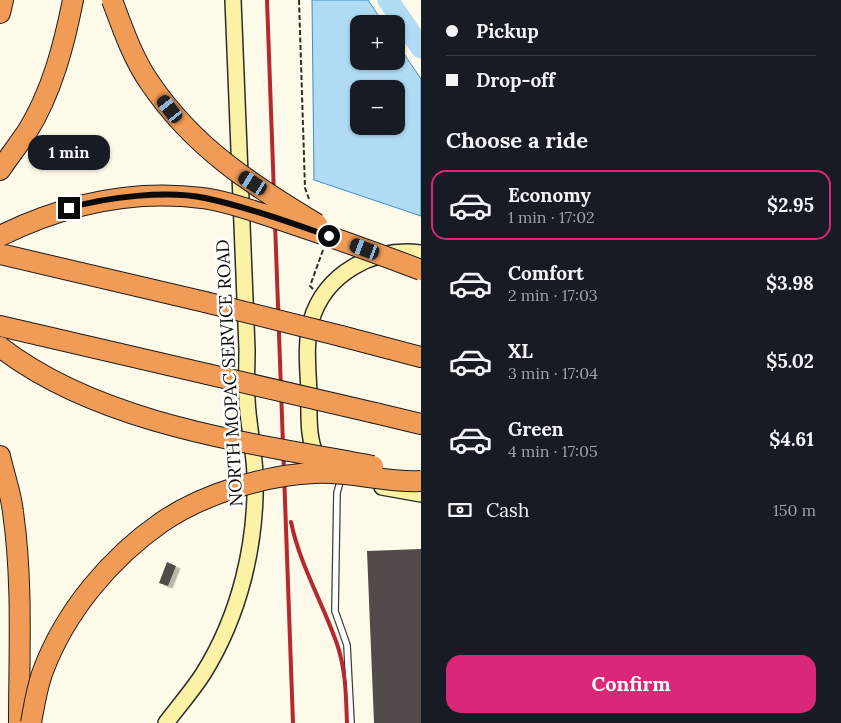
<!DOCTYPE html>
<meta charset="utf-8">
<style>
body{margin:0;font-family:Lora,serif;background:#20242c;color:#f1f3f6;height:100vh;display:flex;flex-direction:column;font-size:19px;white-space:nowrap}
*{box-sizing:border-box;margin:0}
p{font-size:16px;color:#9ea1a6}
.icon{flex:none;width:28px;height:28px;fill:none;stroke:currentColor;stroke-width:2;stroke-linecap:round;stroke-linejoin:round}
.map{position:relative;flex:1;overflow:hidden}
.drawer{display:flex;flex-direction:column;background:#171b24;width:420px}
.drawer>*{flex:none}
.top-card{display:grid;align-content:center;height:110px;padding:0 25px;background:#171b24}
.buttons{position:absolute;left:350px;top:15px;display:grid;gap:10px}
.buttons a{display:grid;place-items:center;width:55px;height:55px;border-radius:10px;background:#171b24;box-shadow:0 1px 4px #0004;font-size:25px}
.end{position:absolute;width:22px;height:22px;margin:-11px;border:6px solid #0b0b0b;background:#fff;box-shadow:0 0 0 2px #fff}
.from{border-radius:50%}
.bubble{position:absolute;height:35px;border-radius:15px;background:#171b24;box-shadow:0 1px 4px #0004;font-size:16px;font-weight:800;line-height:35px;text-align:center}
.car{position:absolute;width:15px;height:30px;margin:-15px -8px;border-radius:6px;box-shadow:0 0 4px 1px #0007;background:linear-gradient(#222 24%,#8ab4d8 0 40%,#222 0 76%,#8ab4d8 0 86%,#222 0)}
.top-card b{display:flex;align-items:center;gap:18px;height:48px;font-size:19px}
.top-card b+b{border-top:1px solid #363941}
.top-card i{width:12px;height:12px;background:#f1f3f6}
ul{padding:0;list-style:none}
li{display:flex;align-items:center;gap:15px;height:70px;margin:0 10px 8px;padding:0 15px;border:2px solid transparent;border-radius:15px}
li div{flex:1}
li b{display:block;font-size:19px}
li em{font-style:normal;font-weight:800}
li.on{border-color:#db2777}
li>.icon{width:45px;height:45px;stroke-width:1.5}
h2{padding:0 25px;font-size:22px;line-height:60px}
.pay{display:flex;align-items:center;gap:12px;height:55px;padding:0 25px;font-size:19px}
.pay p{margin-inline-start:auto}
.button{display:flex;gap:10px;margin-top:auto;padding:10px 25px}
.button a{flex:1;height:58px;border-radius:15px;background:#db2777;color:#fff;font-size:20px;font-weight:800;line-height:58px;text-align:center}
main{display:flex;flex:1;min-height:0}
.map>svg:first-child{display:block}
.water{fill:#b0dbf4;stroke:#3990c8;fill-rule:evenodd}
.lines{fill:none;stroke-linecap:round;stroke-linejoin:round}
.river{stroke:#b0dbf4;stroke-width:21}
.building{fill:#534c48;filter:url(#shadow)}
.service-casing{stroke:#3e3e3e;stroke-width:8}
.secondary-casing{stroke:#2d2d2d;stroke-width:18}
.motorway-casing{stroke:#1c1c1c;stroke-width:22}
.path{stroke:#2d2d2d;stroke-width:2;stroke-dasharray:5 2.5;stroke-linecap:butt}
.service{stroke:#fff;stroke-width:5.5}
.secondary{stroke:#fcf2a6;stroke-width:15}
.motorway{stroke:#f09b56;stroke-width:20}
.rail{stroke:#b52830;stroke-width:4}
.motorway-bridge-casing{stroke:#1c1c1c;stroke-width:22;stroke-linecap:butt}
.motorway-bridge{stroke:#f09b56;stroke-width:20}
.route{stroke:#0b0b0b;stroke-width:6}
.labels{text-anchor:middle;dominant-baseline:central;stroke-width:5;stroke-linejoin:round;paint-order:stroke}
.street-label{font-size:18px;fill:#0b0b0b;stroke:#fff}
</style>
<main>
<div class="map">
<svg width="421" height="723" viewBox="0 0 421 723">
<defs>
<filter id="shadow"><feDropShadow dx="4.5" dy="2.5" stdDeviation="0" flood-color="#0004"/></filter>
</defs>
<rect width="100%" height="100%" fill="#fefae9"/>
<!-- water -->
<path class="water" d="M 312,0 L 368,0 L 384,24 L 359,24 L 359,61 L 396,61 L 396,42 L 421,79 L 421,216 L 314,180 ZM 359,89 L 396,89 L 396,126 L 359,126 Z"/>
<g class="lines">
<!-- river -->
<path class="river" d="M 388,0 L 421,48"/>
</g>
<!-- building -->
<path class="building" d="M 421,549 L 421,723 L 374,723 L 367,551 Z
M 167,562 L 176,566 L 168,586 L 159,583 Z"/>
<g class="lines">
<defs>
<path id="service" d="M 341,478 L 337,493 L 335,611 L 347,645 L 351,723"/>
<path id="secondary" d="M 320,463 C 307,443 309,416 309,393 C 308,369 305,344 311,321 C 325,273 374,247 421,253
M 382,487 L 421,494
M 166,723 C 178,707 192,691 203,674 C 240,615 257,543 255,474 C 254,449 248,424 247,399 C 246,382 247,365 247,349 L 233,0"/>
<path id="motorway" d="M 0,13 L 3,0
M 0,170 C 9,157 18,145 27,132 C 52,92 64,45 73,0
M 0,254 L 205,302
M 0,326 L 207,374
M 341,336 L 421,357
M 375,413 L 421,424
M 0,456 C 4,475 11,493 13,512 C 23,582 19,653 19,723"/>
</defs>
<!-- service casing -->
<use href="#service" class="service-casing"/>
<!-- secondary casing -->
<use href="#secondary" class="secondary-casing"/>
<!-- motorway casing -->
<use href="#motorway" class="motorway-casing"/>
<!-- path -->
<path class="path" d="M 299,0 L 305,188 L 309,199
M 313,289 L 310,286 L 323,250"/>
<!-- service -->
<use href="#service" class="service"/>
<!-- secondary -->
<use href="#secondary" class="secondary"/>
<!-- motorway -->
<use href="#motorway" class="motorway"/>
<!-- rail -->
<path class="rail" d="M 267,0 L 293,723
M 291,522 C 300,566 324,605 338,647 C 346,672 346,698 347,723"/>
<defs>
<path id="motorway-bridge" d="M 112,0 C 122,27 133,59 150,83 C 194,148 251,184 317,224
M 0,236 C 63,205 131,189 202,198 C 224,200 256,212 278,219 C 326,235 374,252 421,270
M 205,302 L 341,336
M 0,347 C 101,425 250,443 373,466
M 207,374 L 375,413
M 31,723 C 34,706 37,687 43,671 C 65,612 110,558 162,522 C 203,494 265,475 315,473 C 351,471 386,483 421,481"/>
</defs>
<!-- motorway-bridge casing -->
<use href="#motorway-bridge" class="motorway-bridge-casing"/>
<!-- motorway-bridge -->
<use href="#motorway-bridge" class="motorway-bridge"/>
</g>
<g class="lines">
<!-- route -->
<path class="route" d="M 69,208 C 107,197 167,190 205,198 C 247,207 288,222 329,236"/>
</g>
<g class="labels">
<!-- street labels -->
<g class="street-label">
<text transform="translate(229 373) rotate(-93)">NORTH MOPAC SERVICE ROAD</text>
</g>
</g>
</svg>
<div class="buttons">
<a>+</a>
<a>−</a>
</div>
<i class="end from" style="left:329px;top:236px"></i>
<i class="end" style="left:69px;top:208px"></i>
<div class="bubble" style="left:28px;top:135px;width:82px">1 min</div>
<i class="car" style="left:170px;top:109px;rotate:322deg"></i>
<i class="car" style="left:253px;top:183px;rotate:303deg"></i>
<i class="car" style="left:365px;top:249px;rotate:291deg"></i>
</div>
<section class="drawer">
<div class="top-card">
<b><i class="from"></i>Pickup</b>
<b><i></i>Drop-off</b>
</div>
<h2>Choose a ride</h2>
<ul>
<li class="on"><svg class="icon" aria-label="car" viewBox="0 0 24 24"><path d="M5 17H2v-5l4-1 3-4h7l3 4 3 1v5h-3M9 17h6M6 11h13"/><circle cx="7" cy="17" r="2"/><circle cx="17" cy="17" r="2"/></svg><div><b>Economy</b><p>1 min · 17:02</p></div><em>$2.95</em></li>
<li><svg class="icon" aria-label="car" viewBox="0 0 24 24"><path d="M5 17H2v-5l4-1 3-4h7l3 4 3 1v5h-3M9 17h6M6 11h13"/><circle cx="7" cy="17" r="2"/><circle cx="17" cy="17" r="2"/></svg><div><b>Comfort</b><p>2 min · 17:03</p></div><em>$3.98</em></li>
<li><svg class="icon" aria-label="car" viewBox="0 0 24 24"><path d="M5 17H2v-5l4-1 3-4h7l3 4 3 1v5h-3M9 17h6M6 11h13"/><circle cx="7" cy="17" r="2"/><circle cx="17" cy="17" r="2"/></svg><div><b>XL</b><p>3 min · 17:04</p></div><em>$5.02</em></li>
<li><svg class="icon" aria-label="car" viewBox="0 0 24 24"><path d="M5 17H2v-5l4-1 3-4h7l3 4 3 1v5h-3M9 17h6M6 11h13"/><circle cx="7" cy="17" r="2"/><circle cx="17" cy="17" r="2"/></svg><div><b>Green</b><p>4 min · 17:05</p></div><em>$4.61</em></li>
</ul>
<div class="pay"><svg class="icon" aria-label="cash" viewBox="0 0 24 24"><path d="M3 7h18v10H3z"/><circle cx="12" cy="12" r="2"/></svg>Cash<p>150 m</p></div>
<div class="button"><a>Confirm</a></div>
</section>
</main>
